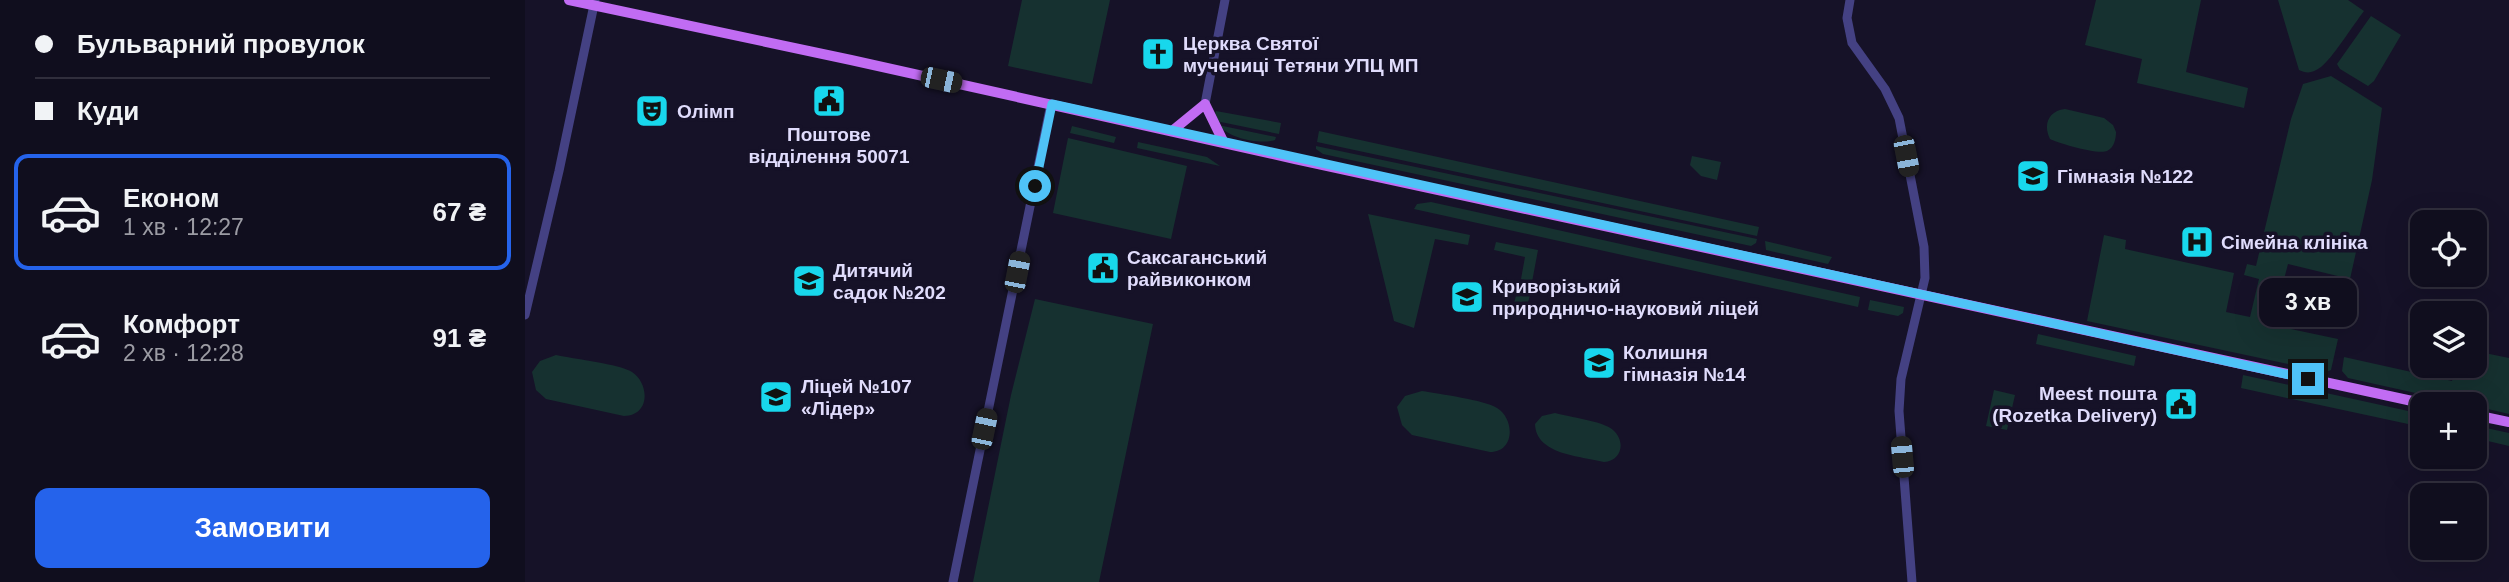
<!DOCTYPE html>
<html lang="uk">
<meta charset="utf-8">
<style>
body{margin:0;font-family:Helvetica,sans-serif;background:#1e1c2b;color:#f1f3f6;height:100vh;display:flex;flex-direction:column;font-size:26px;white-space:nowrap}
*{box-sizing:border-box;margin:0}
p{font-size:23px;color:#9c9ca4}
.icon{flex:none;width:38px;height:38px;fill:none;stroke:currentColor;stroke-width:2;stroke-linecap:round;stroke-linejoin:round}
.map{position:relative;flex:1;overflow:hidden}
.side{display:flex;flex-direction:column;background:#100e1e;width:525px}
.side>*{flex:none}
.banner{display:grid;align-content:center;height:154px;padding:0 35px;background:#100e1e}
.tools{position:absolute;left:1885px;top:210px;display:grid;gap:14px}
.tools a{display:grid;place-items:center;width:77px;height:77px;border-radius:14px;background:#100e1e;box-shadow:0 7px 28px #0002,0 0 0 2px #302e3c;font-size:35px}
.end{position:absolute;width:32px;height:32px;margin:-16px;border:9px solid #4fc3f7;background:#111;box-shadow:0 0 0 4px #111}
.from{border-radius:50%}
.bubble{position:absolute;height:49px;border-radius:14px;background:#100e1e;box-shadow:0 7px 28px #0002,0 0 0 2px #302e3c;font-size:23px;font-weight:700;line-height:49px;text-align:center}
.car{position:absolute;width:21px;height:42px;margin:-21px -10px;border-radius:9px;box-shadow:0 0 5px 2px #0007;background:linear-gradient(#222 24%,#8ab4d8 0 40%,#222 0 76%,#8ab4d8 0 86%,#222 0)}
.banner b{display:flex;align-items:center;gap:24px;height:66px;font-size:26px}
.banner b+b{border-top:2px solid #302e3c}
.banner i{width:18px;height:18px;background:#f1f3f6}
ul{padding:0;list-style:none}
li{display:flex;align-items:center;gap:21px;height:116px;margin:0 14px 10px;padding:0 21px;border:4px solid transparent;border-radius:14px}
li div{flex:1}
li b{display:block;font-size:26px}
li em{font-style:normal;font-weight:700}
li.on{border-color:#2563eb}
li>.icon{width:63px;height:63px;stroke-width:1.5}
.cta{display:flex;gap:14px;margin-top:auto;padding:14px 35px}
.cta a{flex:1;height:80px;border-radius:14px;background:#2563eb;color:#fff;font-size:28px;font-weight:700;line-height:80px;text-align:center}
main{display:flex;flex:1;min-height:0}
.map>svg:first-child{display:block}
.green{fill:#163130}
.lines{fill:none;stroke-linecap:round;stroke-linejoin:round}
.minor{stroke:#444183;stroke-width:9}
.major{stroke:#c16cf3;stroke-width:10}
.route{stroke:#4fc3f7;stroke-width:9}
.labels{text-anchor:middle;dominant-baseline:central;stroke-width:7;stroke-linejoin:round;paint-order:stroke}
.poi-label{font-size:19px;font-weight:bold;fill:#e0dcfc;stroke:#161228;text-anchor:start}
</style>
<main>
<section class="side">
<div class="banner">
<b><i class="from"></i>Бульварний провулок</b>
<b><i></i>Куди</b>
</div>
<ul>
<li class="on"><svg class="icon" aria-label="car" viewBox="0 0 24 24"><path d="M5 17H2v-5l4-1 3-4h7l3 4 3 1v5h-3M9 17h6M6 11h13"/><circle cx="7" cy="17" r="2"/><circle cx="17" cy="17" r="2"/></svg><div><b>Економ</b><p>1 хв · 12:27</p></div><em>67 ₴</em></li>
<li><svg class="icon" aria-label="car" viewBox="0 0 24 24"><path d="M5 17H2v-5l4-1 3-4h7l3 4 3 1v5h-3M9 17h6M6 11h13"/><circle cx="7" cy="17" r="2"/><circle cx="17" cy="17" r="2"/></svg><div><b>Комфорт</b><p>2 хв · 12:28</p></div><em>91 ₴</em></li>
</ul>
<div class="cta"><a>Замовити</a></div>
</section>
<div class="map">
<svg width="1984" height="582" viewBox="0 0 1984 582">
<rect width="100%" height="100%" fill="#161228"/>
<!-- green -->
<path class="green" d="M 497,0 L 585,0 L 567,84 L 483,66 Z
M 1571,0 L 1676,0 L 1661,72 L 1723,88 L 1719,108 L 1612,83 L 1617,59 L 1560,45 Z
M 1753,0 L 1823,0 L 1839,11 C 1829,24 1806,60 1796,67 C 1788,73 1782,74 1774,70 Z
M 1846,16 L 1876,35 L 1849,81 L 1843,86 L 1815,69 L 1812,64 Z
M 1806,76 L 1857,108 L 1847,180 L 1825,279 L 1763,264 L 1757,287 L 1765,289 L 1756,327 L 1813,339 L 1806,370 L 1801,372 L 1562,321 L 1579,235 L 1601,240 L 1600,249 L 1709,273 L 1701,312 L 1725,317 L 1734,279 L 1719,275 L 1722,264 L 1731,266 L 1766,119 L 1778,84 Z
M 1540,109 L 1579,118 L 1588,125 L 1591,132 C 1591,139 1589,148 1582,151 C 1573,155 1533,143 1525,139 C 1518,125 1523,111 1540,109 Z
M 691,111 L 756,123 L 754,134 L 691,121 L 690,114 Z
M 693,125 L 751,137 L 750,140 C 734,145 704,138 693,125 Z
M 547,126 L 591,137 L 589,143 L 545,133 Z
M 794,131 L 1234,227 L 1232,236 L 792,142 Z
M 543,138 L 662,166 L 646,239 L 528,213 Z
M 613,142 L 682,157 L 695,166 L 612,148 Z
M 791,146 L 1232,239 L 1231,243 L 1226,246 L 798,154 L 791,149 Z
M 1167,156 L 1196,162 L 1192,180 L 1176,176 L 1165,165 Z
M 906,202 L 1335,297 L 1333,307 L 889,209 L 892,204 Z
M 843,214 L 945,235 L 943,245 L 910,239 L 889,328 L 869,321 Z
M 1240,241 L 1307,257 L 1303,264 L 1241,250 Z
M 971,242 L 1013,250 L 1007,282 L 996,279 L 1000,257 L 969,250 Z
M 992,292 L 1005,295 L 1001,310 L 988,307 Z
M 510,299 L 628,324 L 574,582 L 448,582 L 486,395 Z
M 1345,300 L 1379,307 L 1378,313 L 1373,316 L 1343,310 Z
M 1513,334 L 1611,356 L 1609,366 L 1511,344 Z
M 1950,351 L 1984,358 L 1984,414 L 1950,406 L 1950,404 L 1940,404 L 1823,378 L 1817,371 L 1819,357 L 1927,381 L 1931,366 L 1950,366 Z
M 31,355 C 48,359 95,364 107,372 C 125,384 125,416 99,416 L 21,399 L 11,390 L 7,372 L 15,361 Z
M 1718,375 L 1897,414 L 1897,427 L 1716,388 Z
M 1469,390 L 1490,395 L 1482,430 L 1461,426 Z
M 897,391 C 914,394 960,400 972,408 C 990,419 990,452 965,452 L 887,435 L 877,425 L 872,407 L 880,396 Z
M 1030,413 C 1044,417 1078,421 1088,430 C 1101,441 1097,461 1079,462 C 1056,456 1011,455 1010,424 L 1017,416 Z
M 1952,426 L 1984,433 L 1984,446 L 1950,438 Z"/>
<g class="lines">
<!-- minor -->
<path class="minor" d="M 1325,0 L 1322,18 L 1327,43 L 1360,89 L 1374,118 L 1399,247 L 1400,278 L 1376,379 L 1374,411 L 1387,582
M 680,104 L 700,0
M 0,315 L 34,171 L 70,0
M 428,582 L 526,104"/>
<!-- major -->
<path class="major" d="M 44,0 L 326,60 L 770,159 L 1901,404
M 647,131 L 680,104 L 699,143
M 1950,415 L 1984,422"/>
</g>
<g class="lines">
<!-- route -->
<path class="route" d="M 510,186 L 527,104 L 1783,379"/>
</g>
<!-- icons -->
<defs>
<symbol id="church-square" viewBox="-11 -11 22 22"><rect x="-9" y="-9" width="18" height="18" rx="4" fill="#18d7ec" stroke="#161228"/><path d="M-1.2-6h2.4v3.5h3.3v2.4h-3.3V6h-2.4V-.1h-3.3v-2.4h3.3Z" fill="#111"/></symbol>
<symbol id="civic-square" viewBox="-11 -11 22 22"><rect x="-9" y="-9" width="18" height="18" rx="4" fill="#18d7ec" stroke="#161228"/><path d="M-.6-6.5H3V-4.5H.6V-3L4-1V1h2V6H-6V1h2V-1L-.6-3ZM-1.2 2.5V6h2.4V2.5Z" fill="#111"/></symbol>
<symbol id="theatre-square" viewBox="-11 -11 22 22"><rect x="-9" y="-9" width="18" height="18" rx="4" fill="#18d7ec" stroke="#161228"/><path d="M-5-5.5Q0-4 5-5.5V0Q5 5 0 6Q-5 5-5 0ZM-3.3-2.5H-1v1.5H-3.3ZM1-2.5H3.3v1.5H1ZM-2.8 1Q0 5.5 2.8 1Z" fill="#111"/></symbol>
<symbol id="school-square" viewBox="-11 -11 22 22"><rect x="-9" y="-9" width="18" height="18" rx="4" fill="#18d7ec" stroke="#161228"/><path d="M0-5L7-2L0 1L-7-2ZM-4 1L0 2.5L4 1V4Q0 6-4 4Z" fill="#111"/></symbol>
<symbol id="hospital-square" viewBox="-11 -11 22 22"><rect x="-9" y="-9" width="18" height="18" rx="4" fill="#18d7ec" stroke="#161228"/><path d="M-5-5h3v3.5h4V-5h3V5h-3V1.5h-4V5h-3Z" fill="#111"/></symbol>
</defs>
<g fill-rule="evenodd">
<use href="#church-square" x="614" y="35" width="38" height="38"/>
<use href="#civic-square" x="285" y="82" width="38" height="38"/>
<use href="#theatre-square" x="108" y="92" width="38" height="38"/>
<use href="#school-square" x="1489" y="157" width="38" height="38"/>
<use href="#hospital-square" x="1653" y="223" width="38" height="38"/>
<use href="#civic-square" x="559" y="249" width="38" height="38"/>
<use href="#school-square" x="265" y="262" width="38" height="38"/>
<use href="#school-square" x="923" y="278" width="38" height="38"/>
<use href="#school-square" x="1055" y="344" width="38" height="38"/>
<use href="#school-square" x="232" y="378" width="38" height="38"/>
<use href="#civic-square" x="1637" y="385" width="38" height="38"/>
</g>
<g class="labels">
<!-- poi labels -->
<g class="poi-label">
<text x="658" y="43">Церква Святої<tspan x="658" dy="22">мучениці Тетяни УПЦ МП</tspan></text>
<text x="152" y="111">Олімп</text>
<text x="304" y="134" text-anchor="middle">Поштове<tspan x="304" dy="22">відділення 50071</tspan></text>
<text x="1532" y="176">Гімназія №122</text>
<text x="1696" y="242">Сімейна клініка</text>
<text x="602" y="257">Саксаганський<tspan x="602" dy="22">райвиконком</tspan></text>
<text x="308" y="270">Дитячий<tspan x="308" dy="22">садок №202</tspan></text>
<text x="967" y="286">Криворізький<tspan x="967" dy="22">природничо-науковий ліцей</tspan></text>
<text x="1098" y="352">Колишня<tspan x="1098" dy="22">гімназія №14</tspan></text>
<text x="276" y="386">Ліцей №107<tspan x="276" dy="22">«Лідер»</tspan></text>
<text x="1632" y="393" text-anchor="end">Meest пошта<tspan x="1632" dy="22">(Rozetka Delivery)</tspan></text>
</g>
</g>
</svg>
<div class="tools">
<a><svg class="icon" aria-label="locate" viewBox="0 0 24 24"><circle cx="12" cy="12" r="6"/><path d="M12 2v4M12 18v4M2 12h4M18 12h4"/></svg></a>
<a><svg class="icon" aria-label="layers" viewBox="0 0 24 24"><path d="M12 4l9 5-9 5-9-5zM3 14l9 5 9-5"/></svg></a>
<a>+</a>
<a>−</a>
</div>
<i class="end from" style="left:510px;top:186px"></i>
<i class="end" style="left:1783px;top:379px"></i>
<div class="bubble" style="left:1734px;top:278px;width:98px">3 хв</div>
<i class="car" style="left:416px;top:80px;rotate:102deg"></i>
<i class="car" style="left:1381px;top:156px;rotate:169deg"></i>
<i class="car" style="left:492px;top:272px;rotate:11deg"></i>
<i class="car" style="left:459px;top:429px;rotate:12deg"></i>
<i class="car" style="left:1377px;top:457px;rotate:355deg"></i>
</div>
</main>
